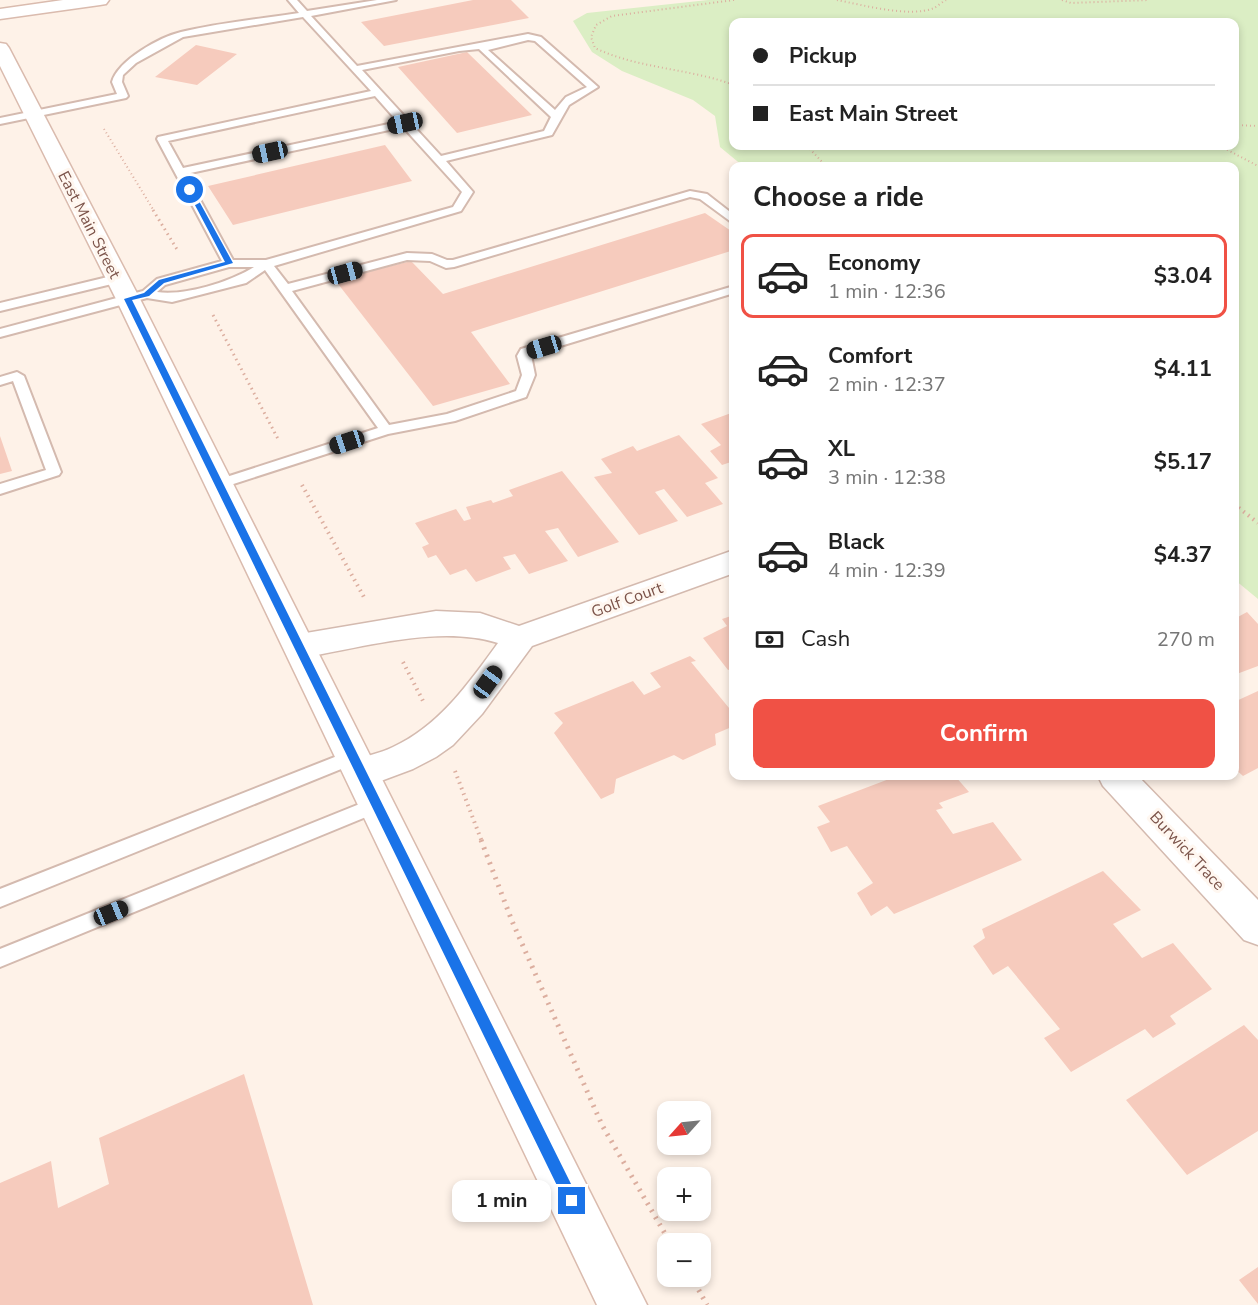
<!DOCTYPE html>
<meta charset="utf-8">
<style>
body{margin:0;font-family:"Nunito Sans",sans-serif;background:#f2f2f2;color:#222;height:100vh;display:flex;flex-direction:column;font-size:22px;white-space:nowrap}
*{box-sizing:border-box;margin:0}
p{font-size:20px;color:#767676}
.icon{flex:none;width:33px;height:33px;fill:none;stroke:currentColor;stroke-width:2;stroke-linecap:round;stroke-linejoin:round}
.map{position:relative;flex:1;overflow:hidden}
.details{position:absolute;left:729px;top:162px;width:510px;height:618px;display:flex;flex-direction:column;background:#fff;border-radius:12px;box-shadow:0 3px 9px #0003}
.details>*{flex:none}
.hud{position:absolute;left:729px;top:18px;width:510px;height:132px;border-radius:12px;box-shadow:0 3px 9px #0003;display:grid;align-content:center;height:132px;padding:0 24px;background:#fff}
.needle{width:39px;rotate:243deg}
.tools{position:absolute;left:657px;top:1101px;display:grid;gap:12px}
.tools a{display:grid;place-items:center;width:54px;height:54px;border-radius:12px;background:#fff;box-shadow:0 3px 9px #0003;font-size:30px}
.end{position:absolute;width:27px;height:27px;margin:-14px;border:8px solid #1a73e8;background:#fff;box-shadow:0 0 0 3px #fff}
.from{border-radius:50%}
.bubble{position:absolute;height:42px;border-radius:12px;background:#fff;box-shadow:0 3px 9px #0003;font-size:20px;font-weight:700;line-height:42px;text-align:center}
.car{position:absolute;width:18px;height:36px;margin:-18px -9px;border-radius:8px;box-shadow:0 0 4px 2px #0007;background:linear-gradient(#222 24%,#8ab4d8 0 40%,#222 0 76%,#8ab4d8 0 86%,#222 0)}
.hud b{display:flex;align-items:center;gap:21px;height:57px;font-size:22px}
.hud b+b{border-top:2px solid #e0e0e0}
.hud i{width:15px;height:15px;background:#222}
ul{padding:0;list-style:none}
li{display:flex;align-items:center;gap:18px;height:84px;margin:0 12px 9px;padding:0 12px;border:3px solid transparent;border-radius:12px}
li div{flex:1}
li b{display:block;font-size:22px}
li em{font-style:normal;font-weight:700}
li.active{border-color:#f05145}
li>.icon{width:54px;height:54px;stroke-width:1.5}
h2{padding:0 24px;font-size:27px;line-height:72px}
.pay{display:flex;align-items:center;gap:15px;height:66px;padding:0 24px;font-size:22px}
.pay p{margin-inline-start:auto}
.primary-button{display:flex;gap:12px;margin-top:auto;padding:12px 24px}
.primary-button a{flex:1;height:69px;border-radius:12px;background:#f05145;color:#fff;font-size:24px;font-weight:700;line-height:69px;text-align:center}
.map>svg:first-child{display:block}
.green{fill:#dbeec4;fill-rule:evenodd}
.building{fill:#f6cbbd}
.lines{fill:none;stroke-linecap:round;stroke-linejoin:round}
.service-casing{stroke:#d4baaf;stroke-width:4}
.minor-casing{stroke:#d4baaf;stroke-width:3}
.secondary-casing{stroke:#dabbae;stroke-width:3}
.path-far3{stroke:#dcae9f;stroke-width:2;stroke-dasharray:1 3;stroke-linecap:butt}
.path-far2{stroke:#dcae9f;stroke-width:3;stroke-dasharray:1.5 4;stroke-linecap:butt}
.path-far1{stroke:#dcae9f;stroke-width:4;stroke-dasharray:1.5 4.5;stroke-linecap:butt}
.path{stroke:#dcae9f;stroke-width:5;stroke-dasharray:2 6;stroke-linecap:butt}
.service{fill:#fff;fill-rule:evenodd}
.minor{fill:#fff;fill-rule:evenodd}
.secondary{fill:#fff;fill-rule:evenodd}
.route{fill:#1a73e8}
.labels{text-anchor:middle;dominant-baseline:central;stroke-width:6;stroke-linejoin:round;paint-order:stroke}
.street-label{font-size:16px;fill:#7b5349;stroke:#fff7f0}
</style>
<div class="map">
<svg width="1258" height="1305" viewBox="0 0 1258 1305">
<rect width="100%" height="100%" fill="#fef2e8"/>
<!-- green -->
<path class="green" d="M 708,0 L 1258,0 L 1258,599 L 1235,580 L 1234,166 L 743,166 L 720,147 L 715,116 L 693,100 L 622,71 L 592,52 L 573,21 L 587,13 ZM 734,22 L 1234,22 L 1234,146 L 734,146 Z"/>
<!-- building -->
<path class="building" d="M 473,0 L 511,0 L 529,18 L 384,46 L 361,22 Z
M 196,45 L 237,54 L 197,85 L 155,77 Z
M 467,52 L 532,115 L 457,133 L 398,67 Z
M 385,145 L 412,181 L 233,225 L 208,186 Z
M 705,213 L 734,233 L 734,250 L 471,332 L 510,384 L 433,406 L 335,280 L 411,261 L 443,294 Z
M 734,412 L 734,464 L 731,462 L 722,465 L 710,451 L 721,445 L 701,424 Z
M 679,435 L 718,478 L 705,483 L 723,504 L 687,517 L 664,489 L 655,492 L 678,521 L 639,535 L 594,477 L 612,473 L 601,459 L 633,446 L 637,451 Z
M 0,436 L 12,471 L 0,474 Z
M 562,471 L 619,542 L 578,557 L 558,528 L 545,531 L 568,561 L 529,574 L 515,554 L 503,557 L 511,569 L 476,582 L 466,569 L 450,575 L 436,555 L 428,558 L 422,547 L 429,544 L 415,523 L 456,509 L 464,521 L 471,519 L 466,507 L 491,500 L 493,503 L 513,496 L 509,490 Z
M 1247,612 L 1258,624 L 1258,666 L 1234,675 L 1234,616 L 1236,618 Z
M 734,615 L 734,668 L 728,670 L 703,638 L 727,626 L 722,619 Z
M 690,656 L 696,661 L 691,662 L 734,714 L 734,726 L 715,734 L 716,745 L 683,760 L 674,755 L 616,779 L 614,793 L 601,799 L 554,733 L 563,723 L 554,713 L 633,681 L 644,695 L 661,687 L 650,673 Z
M 1258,691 L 1258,768 L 1243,776 L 1234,768 L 1234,702 Z
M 897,776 L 955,776 L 969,792 L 939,803 L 943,808 L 936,810 L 953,834 L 993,822 L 1022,860 L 894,914 L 887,906 L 871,916 L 857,893 L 873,883 L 847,846 L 831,852 L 817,827 L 830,822 L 818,806 Z
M 1103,871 L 1141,910 L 1113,924 L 1142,958 L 1173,943 L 1212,989 L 1170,1016 L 1176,1024 L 1153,1038 L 1145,1029 L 1071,1072 L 1044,1038 L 1060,1029 L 1008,966 L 993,975 L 973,946 L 985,938 L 982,929 Z
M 1244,1025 L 1258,1040 L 1258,1131 L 1187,1175 L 1126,1100 Z
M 244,1074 L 313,1305 L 0,1305 L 0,1183 L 51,1161 L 58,1208 L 109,1184 L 99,1138 Z
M 1258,1267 L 1258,1304 L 1239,1280 Z"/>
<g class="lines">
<defs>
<path id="service" d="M 288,0 L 297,0 L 307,11 L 377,0 L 396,0 L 311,16 L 357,66 L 528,34 L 541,37 L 598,87 L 569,105 L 552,135 L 446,161 L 473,192 L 461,211 L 274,266 L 288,284 L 407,253 L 432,254 L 447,260 L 453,260 L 690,191 L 707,194 L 734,215 L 734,224 L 700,199 L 690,197 L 454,267 L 446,268 L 430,261 L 407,260 L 292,291 L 389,425 L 447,414 L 516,391 L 522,375 L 517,356 L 521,349 L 734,286 L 734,293 L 531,355 L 535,375 L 526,397 L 455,421 L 388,434 L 224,487 L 214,487 L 212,484 L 214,481 L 378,428 L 265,270 L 246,283 L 172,302 L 147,298 L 0,337 L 0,329 L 143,291 L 157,279 L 222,261 L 157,139 L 158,137 L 371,91 L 303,17 L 183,37 L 136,63 L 123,75 L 122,82 L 128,96 L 126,98 L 0,124 L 0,118 L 117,94 L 112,82 C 118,60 160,37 181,32 C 219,23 260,19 299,13 ZM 528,40 L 535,41 L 587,87 L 566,97 L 555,110 L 488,50 ZM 479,49 L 551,117 L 544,131 L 441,156 L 362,70 L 459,51 ZM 375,96 L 398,122 L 183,168 L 168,141 ZM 403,127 L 462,192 L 453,207 L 266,260 L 233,260 L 186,174 ZM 229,267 L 254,267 C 230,282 185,296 157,292 L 165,285 Z
M 116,275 L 120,276 L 120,282 L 0,311 L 0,303 Z
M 17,372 L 24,376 L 61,472 L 59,475 L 0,494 L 0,484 L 46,470 L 13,381 L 0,385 L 0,377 Z
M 355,749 L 361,751 L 364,756 L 361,761 L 0,907 L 0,889 Z
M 377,797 L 383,800 L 386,805 L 383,810 L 0,967 L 0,949 Z"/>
<path id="minor" d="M 734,550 L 734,573 L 532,646 L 482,714 L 453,745 L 436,757 L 413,769 L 362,788 L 349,783 L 344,773 L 349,763 C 363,756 379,754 393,747 C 439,726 469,683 498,643 C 439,624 361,648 300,658 L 288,655 L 284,646 L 288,637 L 300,634 L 436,611 L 480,613 L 519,626 Z
M 1098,776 L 1138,776 L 1258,900 L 1258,945 L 1244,940 L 1103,786 Z"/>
<path id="secondary" d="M 63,0 L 109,0 L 106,4 L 100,5 L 0,19 L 0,9 Z
M 0,43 L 6,44 L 9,48 L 140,299 L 647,1305 L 597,1305 L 116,299 L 0,66 Z"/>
</defs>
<!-- service casing -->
<use href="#service" class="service-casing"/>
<!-- minor casing -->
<use href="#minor" class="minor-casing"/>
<!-- secondary casing -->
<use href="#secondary" class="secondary-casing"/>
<!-- path-far3 -->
<path class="path-far3" d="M 734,0 L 612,16 L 596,25 L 591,37 L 595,48 C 639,69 688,68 734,85
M 837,0 C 863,5 910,18 934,8 C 938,6 942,2 946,0
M 1062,0 L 1071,3 L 1149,0
M 1234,125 L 1258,126
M 104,129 L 154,211
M 807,146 L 826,166
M 1220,146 L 1258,166"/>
<!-- path-far2 -->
<path class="path-far2" d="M 153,210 L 178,251
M 213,315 L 278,439"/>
<!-- path-far1 -->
<path class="path-far1" d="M 302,485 L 365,599
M 1234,504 L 1258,523
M 403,662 L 423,701
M 455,771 L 482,842"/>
<!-- path -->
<path class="path" d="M 481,840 L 512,921 L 602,1125 L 671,1244
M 691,1276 L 707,1305"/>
<!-- service -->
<use href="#service" class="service"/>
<!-- minor -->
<use href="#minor" class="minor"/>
<!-- secondary -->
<use href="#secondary" class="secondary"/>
</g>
<!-- route -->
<path class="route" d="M 190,188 L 193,190 L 233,263 L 164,283 L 149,296 L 132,300 L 577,1196 L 579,1201 L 577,1206 L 572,1208 L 567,1206 L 124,299 L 144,293 L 159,280 L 225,262 L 187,190 Z"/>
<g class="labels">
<!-- street labels -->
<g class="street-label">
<text transform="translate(89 225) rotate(63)">East Main Street</text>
<text transform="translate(627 600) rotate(-20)">Golf Court</text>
<text transform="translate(1187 851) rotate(47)">Burwick Trace</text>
</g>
</g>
</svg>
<div class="tools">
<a><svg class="needle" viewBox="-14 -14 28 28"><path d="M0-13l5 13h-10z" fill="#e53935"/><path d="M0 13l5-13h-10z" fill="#767676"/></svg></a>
<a>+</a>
<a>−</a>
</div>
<i class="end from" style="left:190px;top:190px"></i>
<i class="end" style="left:572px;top:1201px"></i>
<div class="bubble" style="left:452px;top:1180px;width:99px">1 min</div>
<i class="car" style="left:405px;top:123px;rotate:258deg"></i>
<i class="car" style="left:270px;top:152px;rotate:258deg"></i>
<i class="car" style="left:345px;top:273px;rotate:75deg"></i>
<i class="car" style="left:544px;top:347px;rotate:253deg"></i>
<i class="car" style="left:347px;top:442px;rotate:252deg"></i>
<i class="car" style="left:488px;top:682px;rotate:36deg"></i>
<i class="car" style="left:111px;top:913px;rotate:68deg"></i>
<div class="hud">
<b><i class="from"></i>Pickup</b>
<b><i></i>East Main Street</b>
</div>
<section class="details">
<h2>Choose a ride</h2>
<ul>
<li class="active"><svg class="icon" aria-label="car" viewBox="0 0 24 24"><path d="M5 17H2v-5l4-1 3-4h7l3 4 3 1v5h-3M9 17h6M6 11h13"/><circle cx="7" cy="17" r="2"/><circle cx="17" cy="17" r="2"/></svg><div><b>Economy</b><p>1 min · 12:36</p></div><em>$3.04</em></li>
<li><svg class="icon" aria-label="car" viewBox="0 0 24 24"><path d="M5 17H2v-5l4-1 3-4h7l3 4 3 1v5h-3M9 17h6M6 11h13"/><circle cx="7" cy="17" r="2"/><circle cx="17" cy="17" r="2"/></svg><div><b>Comfort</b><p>2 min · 12:37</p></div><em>$4.11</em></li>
<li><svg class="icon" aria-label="car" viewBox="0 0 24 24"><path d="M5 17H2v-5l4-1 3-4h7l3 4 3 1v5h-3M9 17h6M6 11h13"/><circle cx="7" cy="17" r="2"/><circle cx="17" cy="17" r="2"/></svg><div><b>XL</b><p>3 min · 12:38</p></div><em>$5.17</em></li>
<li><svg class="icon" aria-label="car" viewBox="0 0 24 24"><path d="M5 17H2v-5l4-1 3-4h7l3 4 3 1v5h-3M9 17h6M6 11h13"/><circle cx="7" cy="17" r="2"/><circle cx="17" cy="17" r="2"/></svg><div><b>Black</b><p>4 min · 12:39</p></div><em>$4.37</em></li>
</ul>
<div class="pay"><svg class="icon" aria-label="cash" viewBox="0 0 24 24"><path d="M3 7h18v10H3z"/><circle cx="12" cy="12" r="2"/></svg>Cash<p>270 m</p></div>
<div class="primary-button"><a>Confirm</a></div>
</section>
</div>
